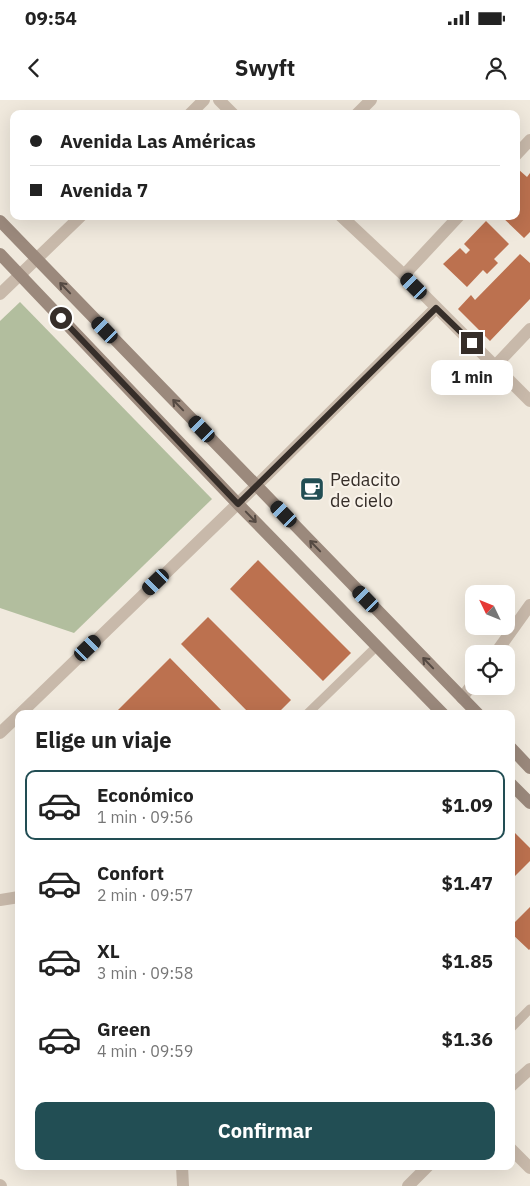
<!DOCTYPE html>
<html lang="es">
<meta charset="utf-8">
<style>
body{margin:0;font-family:"IBM Plex Sans",sans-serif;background:#f2f2f2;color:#222;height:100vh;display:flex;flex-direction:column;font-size:19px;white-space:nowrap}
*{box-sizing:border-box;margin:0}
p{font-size:16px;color:#767676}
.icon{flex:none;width:28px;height:28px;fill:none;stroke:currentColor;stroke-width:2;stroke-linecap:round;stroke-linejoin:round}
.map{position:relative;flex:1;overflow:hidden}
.sheet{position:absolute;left:15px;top:610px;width:500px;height:460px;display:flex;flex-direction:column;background:#fff;border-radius:10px;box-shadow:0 5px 20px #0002}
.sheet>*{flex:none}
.banner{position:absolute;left:10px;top:10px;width:510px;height:110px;border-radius:10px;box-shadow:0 5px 20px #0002;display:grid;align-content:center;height:110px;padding:0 20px;background:#fff}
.needle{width:32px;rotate:313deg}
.tools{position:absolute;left:465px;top:485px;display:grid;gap:10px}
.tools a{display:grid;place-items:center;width:50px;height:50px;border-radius:10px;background:#fff;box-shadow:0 5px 20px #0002;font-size:25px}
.end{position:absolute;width:22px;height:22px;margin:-11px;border:6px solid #362e29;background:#fff;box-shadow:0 0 0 2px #fff}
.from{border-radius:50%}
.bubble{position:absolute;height:35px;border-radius:10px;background:#fff;box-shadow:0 5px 20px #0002;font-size:16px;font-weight:700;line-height:35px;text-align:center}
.car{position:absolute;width:15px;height:30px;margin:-15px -8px;border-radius:6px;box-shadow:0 0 4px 1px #0007;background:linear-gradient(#222 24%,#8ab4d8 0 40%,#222 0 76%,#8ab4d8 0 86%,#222 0)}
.banner b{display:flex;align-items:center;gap:18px;height:48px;font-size:19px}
.banner b+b{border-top:1px solid #e0e0e0}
.banner i{width:12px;height:12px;background:#222}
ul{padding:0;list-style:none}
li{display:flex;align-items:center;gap:15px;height:70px;margin:0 10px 8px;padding:0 10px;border:2px solid transparent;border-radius:10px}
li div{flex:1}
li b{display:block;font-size:19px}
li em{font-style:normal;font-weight:700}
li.on{border-color:#224e54}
li>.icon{width:45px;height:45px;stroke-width:1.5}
h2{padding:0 20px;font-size:22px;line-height:60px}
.button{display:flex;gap:10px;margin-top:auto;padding:10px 20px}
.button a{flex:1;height:58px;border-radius:10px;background:#224e54;color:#fff;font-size:20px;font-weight:700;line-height:58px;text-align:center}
.status{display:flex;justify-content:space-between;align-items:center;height:35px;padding:0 25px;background:#fff;direction:ltr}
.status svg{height:14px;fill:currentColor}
header{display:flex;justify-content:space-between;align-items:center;height:65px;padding:0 20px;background:#fff;font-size:22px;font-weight:700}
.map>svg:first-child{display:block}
.green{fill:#b2be9e}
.building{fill:#bc714f}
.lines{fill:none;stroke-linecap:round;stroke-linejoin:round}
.service{stroke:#c8b9aa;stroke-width:9}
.minor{stroke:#c8b9aa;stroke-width:12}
.secondary{stroke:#9b897c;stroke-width:12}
.oneway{stroke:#544942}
.route{stroke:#362e29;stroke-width:6}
.labels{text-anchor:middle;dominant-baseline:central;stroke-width:4.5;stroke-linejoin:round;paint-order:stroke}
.poi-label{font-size:18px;fill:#362e29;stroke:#f8f2e9;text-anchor:start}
</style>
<div class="status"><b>09:54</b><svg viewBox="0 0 49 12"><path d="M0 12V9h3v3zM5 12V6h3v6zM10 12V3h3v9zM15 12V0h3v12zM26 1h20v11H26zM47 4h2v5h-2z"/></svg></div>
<header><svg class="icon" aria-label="back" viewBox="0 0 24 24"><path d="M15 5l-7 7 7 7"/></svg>Swyft<svg class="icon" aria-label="person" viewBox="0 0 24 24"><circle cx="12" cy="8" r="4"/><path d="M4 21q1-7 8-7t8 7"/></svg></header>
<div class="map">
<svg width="530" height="1086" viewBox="0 0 530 1086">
<rect width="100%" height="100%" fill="#f0e9dd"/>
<!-- green -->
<path class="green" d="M 20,202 L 212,399 L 74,533 L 0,508 L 0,221 Z"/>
<!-- building -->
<path class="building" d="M 518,69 L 527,77 L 530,73 L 530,132 L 524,138 L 501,116 L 516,116 L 516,71 Z
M 486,121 L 509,144 L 494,159 L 498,163 L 487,174 L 483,170 L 467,187 L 443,164 L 460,148 L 466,154 L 470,150 L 464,144 Z
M 520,154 L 530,163 L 530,199 L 490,241 L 458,209 L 471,195 L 475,200 Z
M 258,460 L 351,553 L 323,581 L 230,489 Z
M 208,517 L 291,600 L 277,614 L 250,614 L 181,544 Z
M 170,558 L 225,614 L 114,614 Z
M 511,729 L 530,748 L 530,761 L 511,780 Z
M 530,807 L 530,849 L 529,850 L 511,833 L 511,826 Z"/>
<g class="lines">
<!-- service -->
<path class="service" d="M 307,614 L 377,546
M 511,928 L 530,909"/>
<!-- minor -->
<path class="minor" d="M 219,0 L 233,14
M 190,14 L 204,0
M 357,14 L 371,0
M 516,55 L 530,40
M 341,116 L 404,175 L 530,301
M 404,175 L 459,116
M 0,194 L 81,116
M 495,266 L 530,229
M 495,554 L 530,505
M 462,598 L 474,582
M 20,614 L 256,386 L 436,208
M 0,633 L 19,615
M 0,800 L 19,797
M 511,986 L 530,969
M 511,1049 L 530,1068
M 182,1066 L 183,1086
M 0,1085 L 1,1086
M 408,1086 L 428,1066"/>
<!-- secondary -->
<path class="secondary" d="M 0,121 L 478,614
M 0,154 L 238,404 L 443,614
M 511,648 L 530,668
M 511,684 L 530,703"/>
</g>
<!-- one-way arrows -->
<defs><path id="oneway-shaft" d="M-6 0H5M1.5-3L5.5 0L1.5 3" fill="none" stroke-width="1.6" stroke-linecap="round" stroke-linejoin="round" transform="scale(1.25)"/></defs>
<g class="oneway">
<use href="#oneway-shaft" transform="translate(65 188) rotate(-134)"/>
<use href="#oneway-shaft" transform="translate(178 305) rotate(-134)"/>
<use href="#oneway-shaft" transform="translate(251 417) rotate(46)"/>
<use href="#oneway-shaft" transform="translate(315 446) rotate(-134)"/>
<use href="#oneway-shaft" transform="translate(428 563) rotate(-134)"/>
</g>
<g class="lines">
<!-- route -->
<path class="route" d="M 61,218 L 238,404 L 436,208 L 472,243"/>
</g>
<!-- icons -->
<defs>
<symbol id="cafe-square" viewBox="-11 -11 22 22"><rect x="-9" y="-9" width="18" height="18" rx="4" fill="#224e54" stroke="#f8f2e9"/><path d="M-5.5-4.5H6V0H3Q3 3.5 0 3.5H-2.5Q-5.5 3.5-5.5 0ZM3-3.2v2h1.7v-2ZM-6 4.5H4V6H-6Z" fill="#fff"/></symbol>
</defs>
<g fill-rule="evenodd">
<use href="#cafe-square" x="298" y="375" width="28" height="28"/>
</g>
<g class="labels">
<!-- poi labels -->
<g class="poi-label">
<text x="330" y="379">Pedacito<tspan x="330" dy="21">de cielo</tspan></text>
</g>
</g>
</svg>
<div class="tools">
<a><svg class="needle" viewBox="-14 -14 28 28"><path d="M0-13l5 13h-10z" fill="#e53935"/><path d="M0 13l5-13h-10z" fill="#767676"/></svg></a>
<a><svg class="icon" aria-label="locate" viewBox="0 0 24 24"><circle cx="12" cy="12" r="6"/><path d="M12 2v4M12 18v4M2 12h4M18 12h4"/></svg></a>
</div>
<i class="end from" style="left:61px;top:218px"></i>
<i class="end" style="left:472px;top:243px"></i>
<div class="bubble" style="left:431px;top:260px;width:82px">1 min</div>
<i class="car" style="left:414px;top:186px;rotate:315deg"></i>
<i class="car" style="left:105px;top:230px;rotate:316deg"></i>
<i class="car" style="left:202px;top:329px;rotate:316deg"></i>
<i class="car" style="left:284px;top:414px;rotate:316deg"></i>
<i class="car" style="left:156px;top:482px;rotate:226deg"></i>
<i class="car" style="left:366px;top:499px;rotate:316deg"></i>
<i class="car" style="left:88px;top:548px;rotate:46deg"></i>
<div class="banner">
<b><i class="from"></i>Avenida Las Américas</b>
<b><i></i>Avenida 7</b>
</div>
<section class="sheet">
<h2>Elige un viaje</h2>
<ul>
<li class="on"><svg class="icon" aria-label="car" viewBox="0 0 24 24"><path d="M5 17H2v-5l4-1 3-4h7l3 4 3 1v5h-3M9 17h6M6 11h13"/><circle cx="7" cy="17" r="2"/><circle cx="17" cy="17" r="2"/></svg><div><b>Económico</b><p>1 min · 09:56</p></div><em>$1.09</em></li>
<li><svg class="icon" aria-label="car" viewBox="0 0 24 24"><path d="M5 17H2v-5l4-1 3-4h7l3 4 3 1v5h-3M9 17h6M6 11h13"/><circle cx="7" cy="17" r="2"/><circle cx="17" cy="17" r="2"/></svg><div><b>Confort</b><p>2 min · 09:57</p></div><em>$1.47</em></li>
<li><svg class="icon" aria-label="car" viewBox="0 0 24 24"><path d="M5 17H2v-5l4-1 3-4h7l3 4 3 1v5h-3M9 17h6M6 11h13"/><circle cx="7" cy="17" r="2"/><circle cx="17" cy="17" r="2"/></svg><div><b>XL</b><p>3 min · 09:58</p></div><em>$1.85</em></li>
<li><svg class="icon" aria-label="car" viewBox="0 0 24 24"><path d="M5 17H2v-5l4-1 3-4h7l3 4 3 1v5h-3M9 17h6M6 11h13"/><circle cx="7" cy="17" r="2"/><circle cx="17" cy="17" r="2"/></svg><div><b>Green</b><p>4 min · 09:59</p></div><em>$1.36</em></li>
</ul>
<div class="button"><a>Confirmar</a></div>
</section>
</div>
